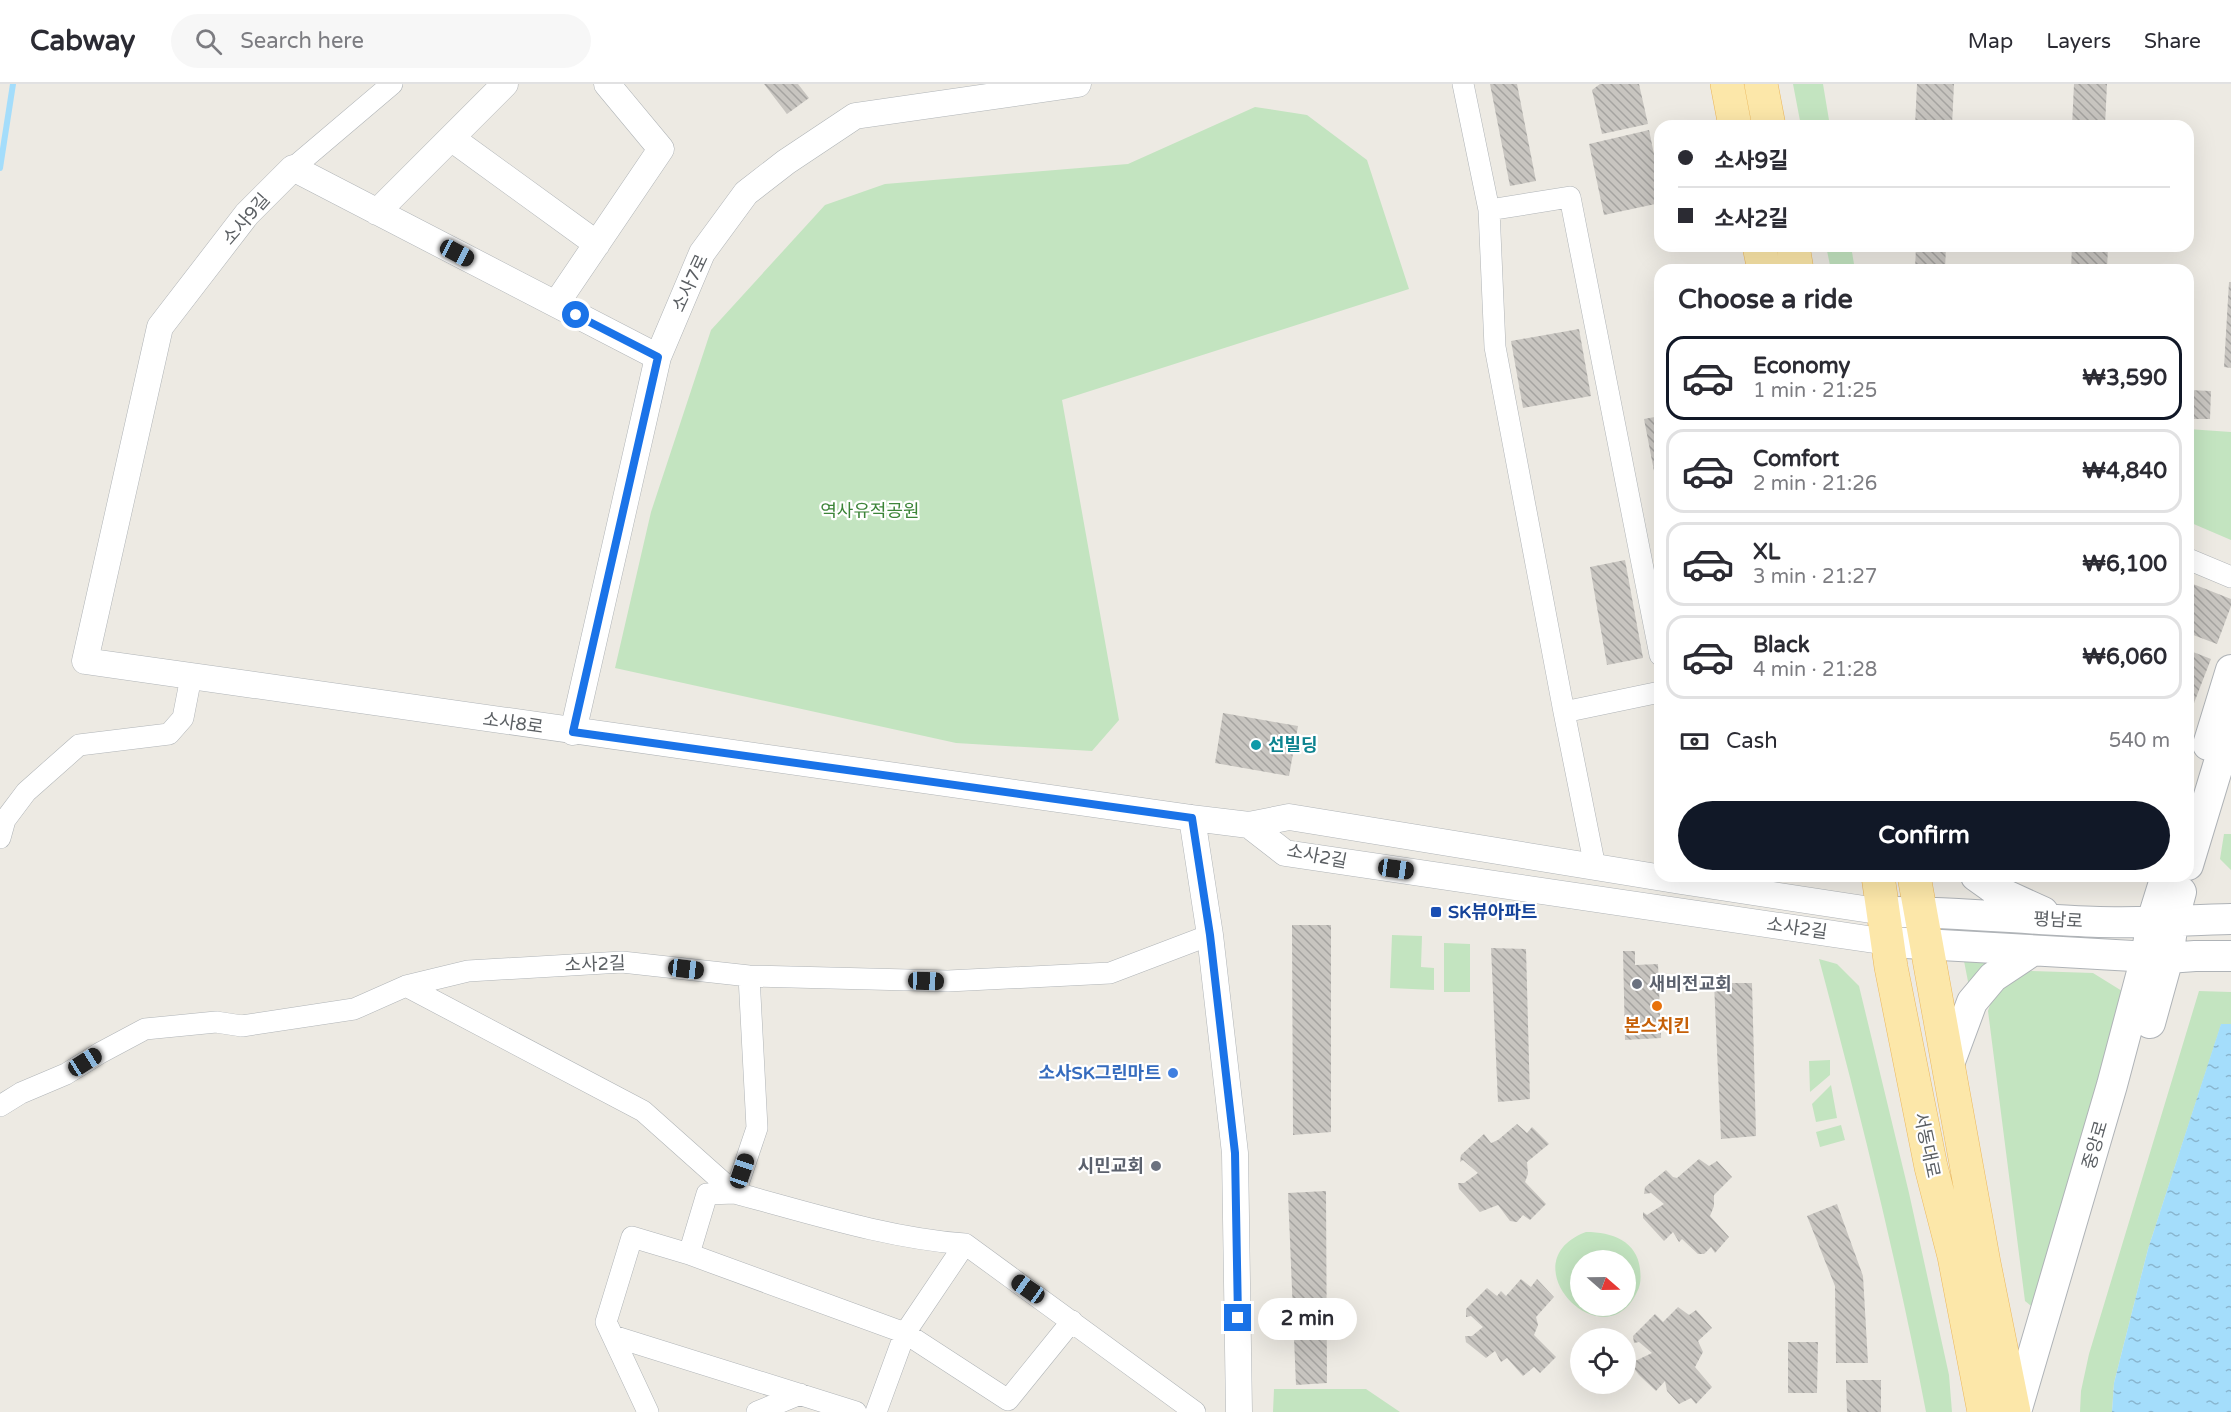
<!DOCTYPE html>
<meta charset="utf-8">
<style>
body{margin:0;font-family:"Varela Round","Noto Sans KR",sans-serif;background:#f7f7f7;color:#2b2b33;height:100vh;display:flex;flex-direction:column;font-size:22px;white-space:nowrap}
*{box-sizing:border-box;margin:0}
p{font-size:20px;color:#7c7c81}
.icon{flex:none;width:33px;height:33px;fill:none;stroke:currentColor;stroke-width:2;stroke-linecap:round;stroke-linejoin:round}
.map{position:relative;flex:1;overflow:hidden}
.panel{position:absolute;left:1654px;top:180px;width:540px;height:618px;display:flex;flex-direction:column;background:#fff;border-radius:18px;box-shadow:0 6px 24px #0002}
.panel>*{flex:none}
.top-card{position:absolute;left:1654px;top:36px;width:540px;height:132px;border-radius:18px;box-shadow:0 6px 24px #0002;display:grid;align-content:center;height:132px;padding:0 24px;background:#fff}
.needle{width:39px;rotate:110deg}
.controls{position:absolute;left:1570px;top:1166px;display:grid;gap:12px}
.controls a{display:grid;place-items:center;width:66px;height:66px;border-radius:50%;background:#fff;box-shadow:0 6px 24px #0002;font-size:30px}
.end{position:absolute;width:27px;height:27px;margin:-14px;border:8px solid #1a73e8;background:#fff;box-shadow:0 0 0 3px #fff}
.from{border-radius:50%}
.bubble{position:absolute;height:42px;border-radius:21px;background:#fff;box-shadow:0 6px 24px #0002;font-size:20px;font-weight:700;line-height:42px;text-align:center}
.car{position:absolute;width:18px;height:36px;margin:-18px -9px;border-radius:8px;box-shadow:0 0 4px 2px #0007;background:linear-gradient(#222 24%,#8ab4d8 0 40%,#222 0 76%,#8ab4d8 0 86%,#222 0)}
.top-card b{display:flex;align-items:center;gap:21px;height:57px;font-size:22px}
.top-card b+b{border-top:2px solid #e1e1e2}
.top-card i{width:15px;height:15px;background:#2b2b33}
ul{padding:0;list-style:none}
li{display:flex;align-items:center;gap:18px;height:84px;margin:0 12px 9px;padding:0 12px;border:3px solid #e1e1e2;border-radius:18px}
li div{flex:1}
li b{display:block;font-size:22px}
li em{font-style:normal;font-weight:700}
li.on{border-color:#111827}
li>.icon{width:54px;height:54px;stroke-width:1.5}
h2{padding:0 24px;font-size:27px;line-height:72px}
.pay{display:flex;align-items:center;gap:15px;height:66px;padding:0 24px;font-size:22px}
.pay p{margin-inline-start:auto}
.cta{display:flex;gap:12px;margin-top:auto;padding:12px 24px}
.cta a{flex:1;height:69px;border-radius:36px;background:#111827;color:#fff;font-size:24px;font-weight:700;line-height:69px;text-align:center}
header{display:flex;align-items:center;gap:36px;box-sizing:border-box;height:84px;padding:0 30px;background:#fff;border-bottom:2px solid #e1e1e2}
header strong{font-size:28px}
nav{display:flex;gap:33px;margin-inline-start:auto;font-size:21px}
.search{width:420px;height:54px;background:#f7f7f7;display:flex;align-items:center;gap:15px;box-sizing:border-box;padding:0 21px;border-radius:33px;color:#7c7c81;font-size:22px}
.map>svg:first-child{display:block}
.green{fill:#c3e4c0;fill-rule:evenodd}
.water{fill:url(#water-ripples)}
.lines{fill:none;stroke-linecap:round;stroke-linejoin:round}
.stream{stroke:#a4ddfb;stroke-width:6}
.building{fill:url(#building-back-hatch)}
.minor-casing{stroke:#b0b4b7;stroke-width:22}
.tertiary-casing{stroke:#b0b4b7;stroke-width:27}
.secondary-casing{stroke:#afb3b7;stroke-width:32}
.primary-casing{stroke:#ebb75d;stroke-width:34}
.minor{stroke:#fff;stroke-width:21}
.tertiary{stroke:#fff;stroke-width:26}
.secondary{stroke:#fff;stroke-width:30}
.primary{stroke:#fce7a9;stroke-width:33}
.route{stroke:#1a73e8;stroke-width:8}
.culture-dot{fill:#0f9aa8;stroke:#fff;stroke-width:2}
.transit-dot{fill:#1a4fb4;stroke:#fff;stroke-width:2}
.worship-dot{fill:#6b7280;stroke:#fff;stroke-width:2}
.food-dot{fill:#e8710a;stroke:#fff;stroke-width:2}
.shop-dot{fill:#3f7fe0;stroke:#fff;stroke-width:2}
.labels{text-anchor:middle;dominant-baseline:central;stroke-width:4.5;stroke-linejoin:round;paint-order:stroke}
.street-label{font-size:18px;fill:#5b5f63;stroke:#fff}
.park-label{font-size:18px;fill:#3c8438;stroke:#fff}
.culture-label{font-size:18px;font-weight:bold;fill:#0d838f;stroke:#fff;text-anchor:start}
.transit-label{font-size:18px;font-weight:bold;fill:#164399;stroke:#fff;text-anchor:start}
.worship-label{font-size:18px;font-weight:bold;fill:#5b616d;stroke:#fff;text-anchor:start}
.food-label{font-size:18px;font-weight:bold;fill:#c56008;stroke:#fff}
.shop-label{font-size:18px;font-weight:bold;fill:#366cbe;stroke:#fff;text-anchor:end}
</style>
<header>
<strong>Cabway</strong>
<div class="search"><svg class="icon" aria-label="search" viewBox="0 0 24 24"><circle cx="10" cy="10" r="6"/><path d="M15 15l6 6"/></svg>Search here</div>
<nav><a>Map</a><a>Layers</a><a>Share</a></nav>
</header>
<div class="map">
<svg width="2231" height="1328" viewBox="0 0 2231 1328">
<defs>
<pattern id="water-ripples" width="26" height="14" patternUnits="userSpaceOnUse" patternTransform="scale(1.5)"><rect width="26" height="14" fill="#a4ddfb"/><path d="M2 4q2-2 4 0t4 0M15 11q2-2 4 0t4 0" fill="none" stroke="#89b6cf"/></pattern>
<pattern id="building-back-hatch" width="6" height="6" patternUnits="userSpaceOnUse" patternTransform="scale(1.5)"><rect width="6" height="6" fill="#c8c5c0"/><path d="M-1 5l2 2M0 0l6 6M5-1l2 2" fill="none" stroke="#a5a3a0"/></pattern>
</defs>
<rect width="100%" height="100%" fill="#edeae3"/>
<!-- green -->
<path class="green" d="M 1793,0 L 1823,0 L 1830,42 L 1801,42 Z
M 1255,23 L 1307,31 L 1367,76 L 1409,205 L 1062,316 L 1119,636 L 1092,667 L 956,659 L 615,584 L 651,428 L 711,246 L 825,121 L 885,100 L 1128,80 Z
M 1826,162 L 1851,162 L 1855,186 L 1831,186 Z
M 2188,345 L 2231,348 L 2231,456 L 2189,438 Z
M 2224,750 L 2231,750 L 2231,786 L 2220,775 Z
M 1392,851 L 1422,852 L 1421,883 L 1434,884 L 1434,906 L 1390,904 Z
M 1444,859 L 1470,860 L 1470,908 L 1444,908 Z
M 1819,875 L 1837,880 L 1859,902 L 1909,1109 L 1949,1291 L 1952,1328 L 1926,1328 C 1897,1176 1859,1025 1819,875 Z
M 2007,876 L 1972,918 L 1964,877 Z
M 2031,887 L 2093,889 L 2122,907 L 2035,1225 L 2025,1217 L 1988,927 C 1997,900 2006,898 2031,887 Z
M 2199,907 L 2231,908 L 2231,940 L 2221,941 L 2148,1165 L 2114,1299 L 2112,1328 L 2080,1328 L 2081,1307 L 2089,1270 Z
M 1830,976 L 1830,991 L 1810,1008 L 1809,977 Z
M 1831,1001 L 1837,1034 L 1816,1038 L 1812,1020 Z
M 1841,1041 L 1845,1056 L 1820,1063 L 1816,1048 Z
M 1586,1148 C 1612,1148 1637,1157 1640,1185 C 1641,1193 1641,1201 1637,1208 C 1604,1279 1506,1178 1586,1148 ZM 1581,1176 L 1626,1176 L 1626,1221 L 1581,1221 Z
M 1274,1305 L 1366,1305 L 1400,1328 L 1273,1328 Z"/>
<!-- water -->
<path class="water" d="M 2221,940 L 2231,940 L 2231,1328 L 2112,1328 L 2114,1299 L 2148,1165 Z"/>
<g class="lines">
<!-- stream -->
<path class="stream" d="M 0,84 L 13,0"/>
</g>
<!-- building -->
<path class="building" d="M 764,0 L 798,0 L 809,14 L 787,30 Z
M 1490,0 L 1517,0 L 1536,97 L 1510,102 Z
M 1600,0 L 1639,0 L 1648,40 L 1602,50 L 1592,6 Z
M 1917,0 L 1954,0 L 1952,42 L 1915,42 Z
M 2074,0 L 2107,0 L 2105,42 L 2072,42 Z
M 1649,46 L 1660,99 L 1660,119 L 1604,131 L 1589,60 Z
M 1916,162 L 1946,162 L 1945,186 L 1915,186 Z
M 2072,162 L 2108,162 L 2107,186 L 2071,186 Z
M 2229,198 L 2231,198 L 2231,284 L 2224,283 Z
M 1579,245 L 1591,312 L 1523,324 L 1511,257 Z
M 2188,306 L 2211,307 L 2210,335 L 2188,335 Z
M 1660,332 L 1660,413 L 1659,413 L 1644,335 Z
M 1625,476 L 1643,574 L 1607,581 L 1590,483 Z
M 2188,498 L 2231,515 L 2231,522 L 2217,560 L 2188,549 Z
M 2188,566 L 2211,575 L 2189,632 L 2188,632 Z
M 1223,629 L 1298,642 L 1289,692 L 1215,679 Z
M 1292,841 L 1331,841 L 1331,1048 L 1293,1051 Z
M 1491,864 L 1526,865 L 1530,1015 L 1498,1018 Z
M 1623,867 L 1635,867 L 1635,881 L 1658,880 L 1661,954 L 1625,956 Z
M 1714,899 L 1752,899 L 1756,1052 L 1721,1055 Z
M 1517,1040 L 1527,1049 L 1532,1043 L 1549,1060 L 1527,1078 L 1528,1090 L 1525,1098 L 1546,1120 L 1530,1136 L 1523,1131 L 1517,1138 L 1510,1137 L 1498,1121 L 1480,1128 L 1459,1105 L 1458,1099 L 1464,1099 L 1478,1089 L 1463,1076 L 1460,1078 L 1461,1071 L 1484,1050 L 1491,1059 L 1498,1056 Z
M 1699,1075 L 1709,1082 L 1717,1077 L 1732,1093 L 1714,1111 L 1714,1122 L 1710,1132 L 1729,1153 L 1715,1169 L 1711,1163 L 1704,1170 L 1698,1170 L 1682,1155 L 1679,1158 L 1673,1148 L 1664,1157 L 1643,1134 L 1643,1128 L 1647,1131 L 1664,1120 L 1651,1109 L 1644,1110 L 1645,1103 L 1666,1086 L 1673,1093 L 1677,1094 Z
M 1326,1107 L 1327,1299 L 1296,1301 L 1288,1109 Z
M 1837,1120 L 1863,1192 L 1868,1279 L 1836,1279 L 1835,1202 L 1807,1132 Z
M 1521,1195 L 1531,1203 L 1537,1195 L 1554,1213 L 1536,1233 L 1538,1241 L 1534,1251 L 1556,1273 L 1540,1289 L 1534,1283 L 1523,1292 L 1507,1274 L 1501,1278 L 1495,1267 L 1486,1274 L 1466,1258 L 1465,1252 L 1472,1252 L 1483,1243 L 1471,1232 L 1466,1233 L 1466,1225 L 1487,1204 L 1497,1212 L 1501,1207 L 1506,1212 Z
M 1678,1223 L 1689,1231 L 1696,1226 L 1712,1244 L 1698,1257 L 1703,1268 L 1695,1283 L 1712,1303 L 1696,1320 L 1691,1314 L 1679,1320 L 1667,1307 L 1665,1297 L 1656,1307 L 1639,1291 L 1633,1283 L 1633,1278 L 1652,1269 L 1639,1258 L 1634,1259 L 1633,1252 L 1655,1230 L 1663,1238 Z
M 1788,1258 L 1818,1258 L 1817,1309 L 1788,1309 Z
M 1846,1296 L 1881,1296 L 1881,1328 L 1847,1328 Z"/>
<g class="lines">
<defs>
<path id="minor" d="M 1463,0 L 1489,126 L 1495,263 L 1564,628 L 1595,783
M 293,84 L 392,0
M 1489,126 L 1570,113 L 1660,571
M 2188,475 L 2231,493
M 1564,628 L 1660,608
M 0,754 L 5,736 L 26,708 L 79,661 L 169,650 L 183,634 L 191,593
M 749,892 L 757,1044 L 735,1109 C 810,1129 887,1154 965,1160 L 1195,1328
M 406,902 L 643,1027 L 735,1109
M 0,1022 L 21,1009 L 66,990 L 100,969 L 145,945 L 216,938 L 242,942 L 354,925 L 406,902 L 468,887 L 622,878 L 749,892 L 948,897 L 1110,889 L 1210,851
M 689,1170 L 905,1249 L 1008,1316 L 1072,1237
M 613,1252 L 856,1328
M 648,1328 L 606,1238 L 632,1153 L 689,1170 L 707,1110 L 735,1109
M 757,1328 L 800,1310
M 876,1328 L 905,1249 L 965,1160"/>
<path id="tertiary" d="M 451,54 L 597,160
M 377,128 L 505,0
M 556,220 L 661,65 L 607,0
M 658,273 L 293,84 L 247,130 L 160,243 L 85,577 L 1192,734 L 1249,741 L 1289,733 L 1681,797 L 1884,828
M 573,648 L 658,273 L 702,169 L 746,109 L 786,78 L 855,32 L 1078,0
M 1192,734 L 1210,851 L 1235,1069 L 1239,1328
M 1249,741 L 1285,769 L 1888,858"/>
<path id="secondary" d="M 2208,661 L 2231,586
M 2188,781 L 2231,639
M 1976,792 L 1997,807 L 2043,828
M 1884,828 C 1956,827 2027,836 2099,838 C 2143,839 2187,836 2231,835
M 1888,858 L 2168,874 L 2195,872 L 2231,872
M 2150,939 L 2168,874 L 2173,838 L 2181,808
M 1949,980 L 1972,918 L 1993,893 L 2032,867
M 2016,1328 L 2112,1001 L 2146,873 L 2152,837 L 2166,792"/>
<path id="primary" d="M 1727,0 L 1735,42
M 1761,0 L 1769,42
M 1759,162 L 1764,186
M 1793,162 L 1797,186
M 1878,792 L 1891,883 L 1931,1083 L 1954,1172 L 1984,1328
M 1914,792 L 1984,1179 L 2014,1328"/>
</defs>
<!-- minor casing -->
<use href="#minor" class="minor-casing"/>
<!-- tertiary casing -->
<use href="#tertiary" class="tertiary-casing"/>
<!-- secondary casing -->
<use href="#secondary" class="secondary-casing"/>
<!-- primary casing -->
<use href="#primary" class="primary-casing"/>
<!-- minor -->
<use href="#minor" class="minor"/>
<!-- tertiary -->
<use href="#tertiary" class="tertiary"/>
<!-- secondary -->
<use href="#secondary" class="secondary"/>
<!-- primary -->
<use href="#primary" class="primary"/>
</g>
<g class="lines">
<!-- route -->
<path class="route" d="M 576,231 L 658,273 L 573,648 L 1192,734 L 1210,851 L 1235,1069 L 1238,1234"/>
</g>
<!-- markers -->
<circle class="culture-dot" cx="1256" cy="661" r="6"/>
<rect class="transit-dot" x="1430" y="822" width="12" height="12" rx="3"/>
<g class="worship-dot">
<circle cx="1637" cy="900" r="6"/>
<circle cx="1156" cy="1082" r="6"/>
</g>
<circle class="food-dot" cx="1657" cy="922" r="6"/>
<circle class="shop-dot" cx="1173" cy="989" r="6"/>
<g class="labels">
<!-- street labels -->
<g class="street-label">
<text transform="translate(246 135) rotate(-49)">소사9길</text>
<text transform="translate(690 199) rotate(-65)">소사7로</text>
<text transform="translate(513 639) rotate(8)">소사8로</text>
<text transform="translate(1317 772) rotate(11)">소사2길</text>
<text transform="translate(2058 836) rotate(3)">평남로</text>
<text transform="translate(1797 844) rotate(8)">소사2길</text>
<text transform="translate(595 880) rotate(-2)">소사2길</text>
<text transform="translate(1927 1061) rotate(78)">서동대로</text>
<text transform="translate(2095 1061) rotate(-74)">중앙로</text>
</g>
<!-- park labels -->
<g class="park-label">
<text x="870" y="427">역사유적공원</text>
</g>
<!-- culture labels -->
<g class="culture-label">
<text x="1268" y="661">선빌딩</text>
</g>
<!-- transit labels -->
<g class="transit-label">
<text x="1448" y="828">SK뷰아파트</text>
</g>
<!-- worship labels -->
<g class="worship-label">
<text x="1649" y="900">새비전교회</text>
<text x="1144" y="1082" text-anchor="end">시민교회</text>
</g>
<!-- food labels -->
<g class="food-label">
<text x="1657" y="942">본스치킨</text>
</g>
<!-- shop labels -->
<g class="shop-label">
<text x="1161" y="989">소사SK그린마트</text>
</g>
</g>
</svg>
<div class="controls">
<a><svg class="needle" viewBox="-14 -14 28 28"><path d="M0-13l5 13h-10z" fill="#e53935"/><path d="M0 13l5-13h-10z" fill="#7c7c81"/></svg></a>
<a><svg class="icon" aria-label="locate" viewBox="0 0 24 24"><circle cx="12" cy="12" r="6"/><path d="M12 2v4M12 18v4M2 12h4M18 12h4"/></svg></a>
</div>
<i class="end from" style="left:576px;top:231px"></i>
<i class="end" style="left:1238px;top:1234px"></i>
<div class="bubble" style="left:1258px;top:1214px;width:99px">2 min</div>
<i class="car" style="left:457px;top:169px;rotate:118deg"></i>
<i class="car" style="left:1396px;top:785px;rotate:98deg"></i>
<i class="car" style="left:686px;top:885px;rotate:97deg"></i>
<i class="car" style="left:926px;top:897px;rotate:92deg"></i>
<i class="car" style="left:85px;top:978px;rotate:58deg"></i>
<i class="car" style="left:742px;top:1087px;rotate:19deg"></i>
<i class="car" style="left:1028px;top:1205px;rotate:305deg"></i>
<div class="top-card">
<b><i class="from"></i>소사9길</b>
<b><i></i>소사2길</b>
</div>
<section class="panel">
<h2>Choose a ride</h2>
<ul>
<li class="on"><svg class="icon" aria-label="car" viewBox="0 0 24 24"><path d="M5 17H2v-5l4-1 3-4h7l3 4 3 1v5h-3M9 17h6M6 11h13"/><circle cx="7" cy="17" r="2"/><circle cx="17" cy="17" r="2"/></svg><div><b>Economy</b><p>1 min · 21:25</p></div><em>₩3,590</em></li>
<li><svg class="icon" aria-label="car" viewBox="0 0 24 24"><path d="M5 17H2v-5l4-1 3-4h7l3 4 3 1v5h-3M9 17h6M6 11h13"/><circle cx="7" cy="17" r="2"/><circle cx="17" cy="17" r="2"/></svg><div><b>Comfort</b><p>2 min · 21:26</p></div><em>₩4,840</em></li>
<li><svg class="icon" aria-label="car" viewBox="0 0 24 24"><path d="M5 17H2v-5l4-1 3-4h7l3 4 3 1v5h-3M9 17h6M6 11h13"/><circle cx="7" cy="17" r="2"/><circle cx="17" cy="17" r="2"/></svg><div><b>XL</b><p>3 min · 21:27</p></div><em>₩6,100</em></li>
<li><svg class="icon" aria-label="car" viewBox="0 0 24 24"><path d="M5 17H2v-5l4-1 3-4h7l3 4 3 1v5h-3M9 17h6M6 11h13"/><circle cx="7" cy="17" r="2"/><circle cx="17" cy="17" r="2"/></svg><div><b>Black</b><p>4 min · 21:28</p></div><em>₩6,060</em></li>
</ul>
<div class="pay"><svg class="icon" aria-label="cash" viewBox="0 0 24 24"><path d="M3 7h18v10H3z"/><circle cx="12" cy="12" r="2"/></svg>Cash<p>540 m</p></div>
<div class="cta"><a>Confirm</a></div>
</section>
</div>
